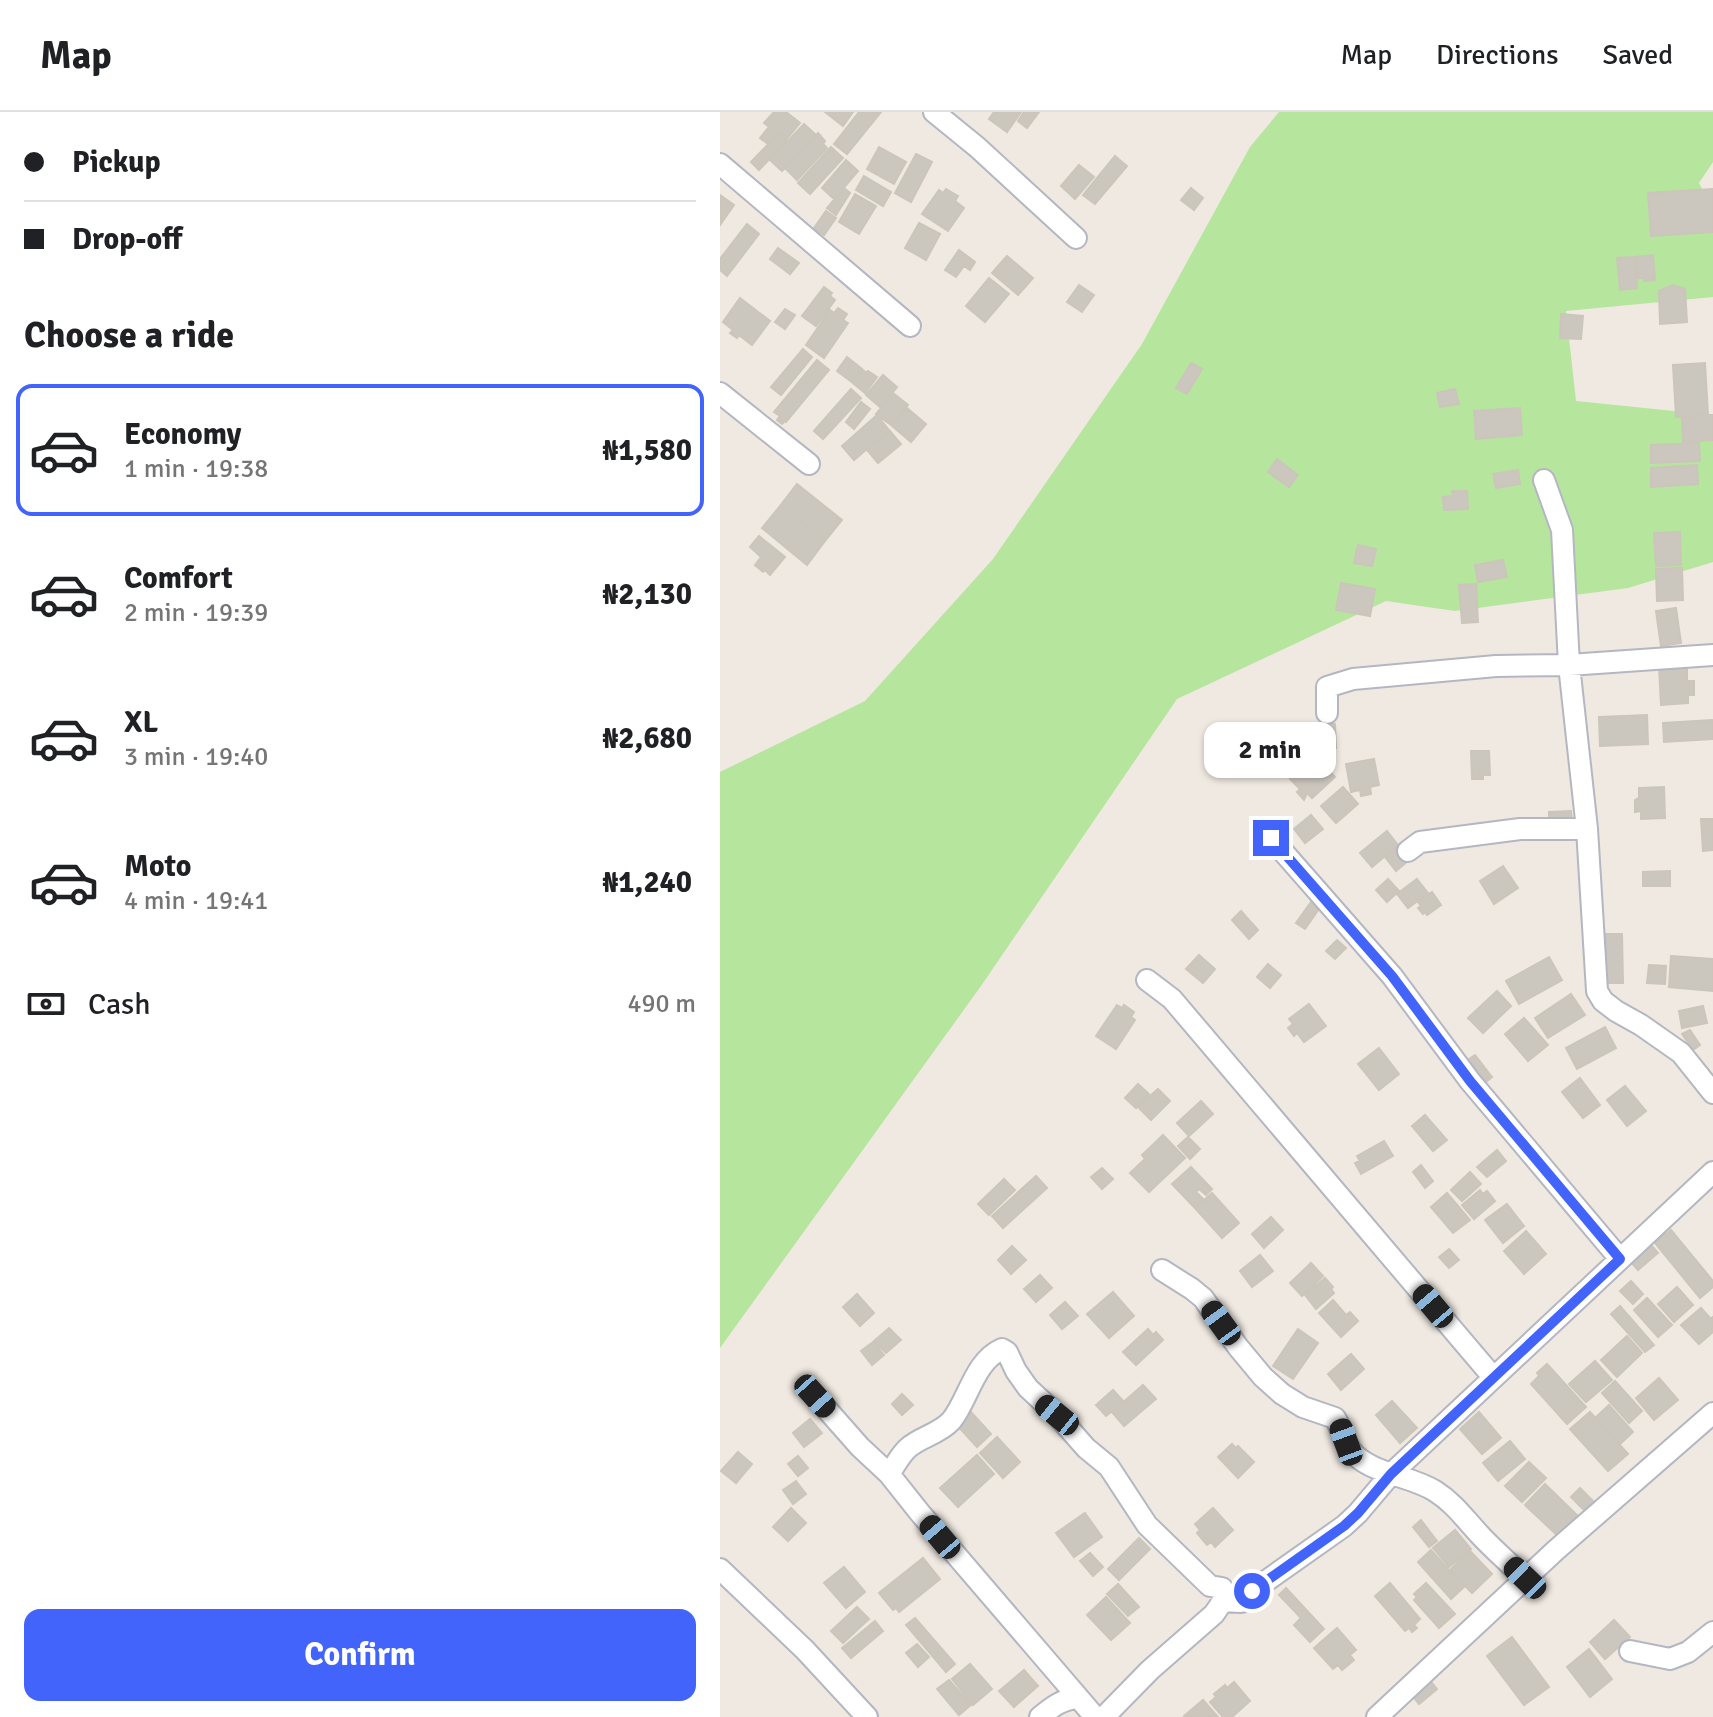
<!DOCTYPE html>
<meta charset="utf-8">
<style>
body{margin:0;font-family:Signika,sans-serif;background:#f2f2f2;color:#202124;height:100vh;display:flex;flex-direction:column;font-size:30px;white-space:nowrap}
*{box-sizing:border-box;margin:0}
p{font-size:26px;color:#757577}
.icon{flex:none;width:44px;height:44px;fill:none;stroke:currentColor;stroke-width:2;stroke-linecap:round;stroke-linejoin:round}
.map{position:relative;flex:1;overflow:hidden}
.panel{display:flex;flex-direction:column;background:#fff;width:720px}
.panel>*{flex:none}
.hud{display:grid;align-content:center;height:176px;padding:0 24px;background:#fff}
.end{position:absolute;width:36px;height:36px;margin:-18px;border:10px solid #4264fb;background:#fff;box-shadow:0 0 0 4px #fff}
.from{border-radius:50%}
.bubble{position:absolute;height:56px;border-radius:16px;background:#fff;box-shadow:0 2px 6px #0004;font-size:26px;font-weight:800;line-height:56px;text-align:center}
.car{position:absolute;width:24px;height:48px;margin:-24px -12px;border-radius:10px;box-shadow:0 0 6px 2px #0007;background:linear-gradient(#222 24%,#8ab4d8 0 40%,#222 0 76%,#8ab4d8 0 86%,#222 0)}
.hud b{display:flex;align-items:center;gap:28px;height:76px;font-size:30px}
.hud b+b{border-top:2px solid #e0e0e0}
.hud i{width:20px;height:20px;background:#202124}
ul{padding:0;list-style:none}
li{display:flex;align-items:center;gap:24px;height:132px;margin:0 16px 12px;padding:0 8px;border:4px solid transparent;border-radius:16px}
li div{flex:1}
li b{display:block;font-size:30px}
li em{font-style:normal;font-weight:800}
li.on{border-color:#4264fb}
li>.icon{width:72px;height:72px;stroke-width:1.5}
h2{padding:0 24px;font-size:36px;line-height:96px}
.pay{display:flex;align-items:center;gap:20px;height:88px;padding:0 24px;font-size:30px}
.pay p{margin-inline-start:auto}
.action{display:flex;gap:16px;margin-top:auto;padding:16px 24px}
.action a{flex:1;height:92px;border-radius:16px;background:#4264fb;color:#fff;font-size:32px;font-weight:800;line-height:92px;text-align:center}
header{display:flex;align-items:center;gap:48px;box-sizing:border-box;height:112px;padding:0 40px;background:#fff;border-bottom:2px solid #e0e0e0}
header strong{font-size:38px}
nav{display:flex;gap:44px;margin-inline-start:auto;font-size:28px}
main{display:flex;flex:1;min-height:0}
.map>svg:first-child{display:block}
.green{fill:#b6e59e}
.building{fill:#cbc7bf;stroke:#cbc5ba;stroke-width:2}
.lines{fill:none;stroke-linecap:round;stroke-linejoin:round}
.minor-casing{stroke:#b4b7c1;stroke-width:24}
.minor{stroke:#fff;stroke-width:20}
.route{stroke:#4264fb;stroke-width:10}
</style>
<header>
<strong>Map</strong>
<nav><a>Map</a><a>Directions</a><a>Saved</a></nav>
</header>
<main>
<section class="panel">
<div class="hud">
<b><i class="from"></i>Pickup</b>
<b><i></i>Drop-off</b>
</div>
<h2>Choose a ride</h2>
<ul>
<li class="on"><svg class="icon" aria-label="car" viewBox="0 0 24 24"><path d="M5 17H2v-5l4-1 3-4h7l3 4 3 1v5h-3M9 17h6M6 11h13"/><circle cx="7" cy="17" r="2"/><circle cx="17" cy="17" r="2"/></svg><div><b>Economy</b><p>1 min · 19:38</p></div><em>₦1,580</em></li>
<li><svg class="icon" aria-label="car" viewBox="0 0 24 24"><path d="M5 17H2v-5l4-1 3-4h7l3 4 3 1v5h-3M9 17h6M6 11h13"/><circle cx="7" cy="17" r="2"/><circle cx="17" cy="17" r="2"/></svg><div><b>Comfort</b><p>2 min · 19:39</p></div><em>₦2,130</em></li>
<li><svg class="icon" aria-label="car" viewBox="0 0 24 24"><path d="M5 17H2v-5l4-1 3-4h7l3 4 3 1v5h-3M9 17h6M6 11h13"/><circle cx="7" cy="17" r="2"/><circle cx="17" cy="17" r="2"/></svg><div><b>XL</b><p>3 min · 19:40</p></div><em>₦2,680</em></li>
<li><svg class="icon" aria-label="car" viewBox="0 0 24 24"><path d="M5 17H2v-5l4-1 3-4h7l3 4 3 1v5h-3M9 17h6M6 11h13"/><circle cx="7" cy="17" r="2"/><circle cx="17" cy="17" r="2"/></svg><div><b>Moto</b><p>4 min · 19:41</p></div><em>₦1,240</em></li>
</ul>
<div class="pay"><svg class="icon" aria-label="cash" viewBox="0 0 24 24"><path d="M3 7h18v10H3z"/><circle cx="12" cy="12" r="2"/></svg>Cash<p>490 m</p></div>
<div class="action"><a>Confirm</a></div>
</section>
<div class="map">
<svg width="993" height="1605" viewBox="0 0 993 1605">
<rect width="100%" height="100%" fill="#efe9e1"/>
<!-- green -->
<path class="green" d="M 559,0 L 993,0 L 993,50 L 979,71 L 993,98 L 993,185 L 846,199 L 856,289 L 993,303 L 993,450 L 908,476 L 735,499 L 666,489 L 457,587 L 261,874 L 0,1236 L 0,660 L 145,589 L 273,447 L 422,232 L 530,35 Z"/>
<!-- building -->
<path class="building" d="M 54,0 L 66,0 L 80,11 L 66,28 L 58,20 L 48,32 L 40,26 L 49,15 L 44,11 Z
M 105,0 L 133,0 L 123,14 Z
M 139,0 L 161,0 L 127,42 L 114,32 Z
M 274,0 L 301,0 L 287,20 L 269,7 Z
M 304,0 L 319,0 L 307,16 L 298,9 Z
M 84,12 L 96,23 L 62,59 L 50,48 Z
M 98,21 L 105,29 L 103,32 L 107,36 L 77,68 L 65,56 Z
M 58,22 L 66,30 L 39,58 L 31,50 Z
M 111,35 L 123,46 L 90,82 L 78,71 Z
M 159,35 L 186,50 L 174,72 L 147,57 Z
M 196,42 L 212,50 L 191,90 L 175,81 Z
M 395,44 L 407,54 L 375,92 L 363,83 Z
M 126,48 L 138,59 L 114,87 L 102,76 Z
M 359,53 L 374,65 L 355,87 L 341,74 Z
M 144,64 L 171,80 L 163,94 L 136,78 Z
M 124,76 L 130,81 L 116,103 L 107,96 Z
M 471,76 L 483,86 L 474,98 L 461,88 Z
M 226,77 L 238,84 L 235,89 L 244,96 L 228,119 L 202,102 L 219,78 L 223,81 Z
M 993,77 L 993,120 L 931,124 L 928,81 Z
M 135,82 L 156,94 L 139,122 L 119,110 Z
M 0,83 L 14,93 L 0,113 Z
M 106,99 L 116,106 L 104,123 L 94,116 Z
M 199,111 L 220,122 L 206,148 L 185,136 Z
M 27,112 L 39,122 L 7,164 L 0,158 L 0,147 Z
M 58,136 L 79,151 L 70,162 L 50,147 Z
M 239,138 L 255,150 L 250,158 L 244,154 L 236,165 L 225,158 Z
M 933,143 L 935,168 L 924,169 L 924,166 L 918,166 L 916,145 Z
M 287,144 L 313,166 L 298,183 L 272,161 Z
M 915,145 L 917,176 L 900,178 L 897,146 Z
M 269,166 L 289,182 L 265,210 L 246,194 Z
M 359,173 L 374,183 L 362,200 L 347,190 Z
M 953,173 L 965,177 L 967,210 L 940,212 L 939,179 Z
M 104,175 L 112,181 L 110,184 L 115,188 L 96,214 L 82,204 Z
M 20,186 L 50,209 L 32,233 L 19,223 L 17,226 L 10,221 L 13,218 L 3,210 Z
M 118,196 L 127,202 L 123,208 L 128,211 L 104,246 L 86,233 L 110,198 L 114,201 Z
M 65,197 L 75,203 L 65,217 L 55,210 Z
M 841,202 L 863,204 L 861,227 L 840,226 Z
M 83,237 L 92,245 L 61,283 L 51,275 Z
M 127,245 L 142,257 L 132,270 L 117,259 Z
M 97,248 L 109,258 L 66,310 L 65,309 L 62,312 L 57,308 L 60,304 L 54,300 Z
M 471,251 L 482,257 L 467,282 L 456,276 Z
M 985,251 L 988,303 L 956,305 L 953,253 Z
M 143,258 L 146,261 L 148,259 L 157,265 L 145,281 L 133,271 Z
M 163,263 L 177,275 L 160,295 L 146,283 Z
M 131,277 L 141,286 L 103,327 L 94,319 Z
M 735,277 L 739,292 L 720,295 L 717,281 Z
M 173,281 L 188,293 L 171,313 L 156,302 Z
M 141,290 L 150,297 L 134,317 L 126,310 Z
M 187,296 L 206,312 L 191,330 L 172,314 Z
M 800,296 L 802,323 L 756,327 L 754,299 Z
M 157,303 L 169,318 L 134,348 L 122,334 Z
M 988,303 L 993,303 L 993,328 L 963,330 L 962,305 Z
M 170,319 L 181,332 L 158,351 L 147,338 Z
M 979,331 L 980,349 L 931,351 L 931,333 Z
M 557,347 L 578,363 L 569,375 L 548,360 Z
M 977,353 L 978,372 L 931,375 L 931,356 Z
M 798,358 L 800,372 L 776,376 L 773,362 Z
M 77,372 L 122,408 L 105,429 L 60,394 Z
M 732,379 L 747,379 L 748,397 L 724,398 L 723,385 L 733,384 Z
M 60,394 L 105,429 L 87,453 L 42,416 Z
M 960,420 L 961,453 L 936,454 L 934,421 Z
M 39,424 L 65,445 L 50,463 L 45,458 L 43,460 L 35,453 L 41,445 L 30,435 Z
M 638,433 L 656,437 L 652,454 L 634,451 Z
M 783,448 L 787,465 L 758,470 L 755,453 Z
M 962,456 L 963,488 L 937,489 L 936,457 Z
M 621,471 L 655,477 L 650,504 L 616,498 Z
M 756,472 L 758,510 L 742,511 L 739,473 Z
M 956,496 L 961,531 L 941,534 L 936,499 Z
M 967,553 L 967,569 L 974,569 L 974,583 L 968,583 L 968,591 L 941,593 L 939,554 Z
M 927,603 L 928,632 L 880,634 L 879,605 Z
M 606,607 L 612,607 L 612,612 L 615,612 L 616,636 L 597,637 L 596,613 L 606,612 Z
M 993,608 L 993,627 L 944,630 L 943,611 Z
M 751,639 L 769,639 L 770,663 L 763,663 L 763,667 L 752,667 Z
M 595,643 L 615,665 L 592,686 L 587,681 L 584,688 L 577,680 L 580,677 L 570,667 Z
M 654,647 L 659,673 L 650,675 L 651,682 L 641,684 L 640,678 L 631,680 L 626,652 Z
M 623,675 L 638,692 L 616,711 L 601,694 Z
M 944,675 L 945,706 L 921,707 L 921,699 L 915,700 L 915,688 L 919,686 L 919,676 Z
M 851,699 L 852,710 L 829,711 L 829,700 Z
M 591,703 L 603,717 L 585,731 L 574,717 Z
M 981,707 L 993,707 L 993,738 L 983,739 Z
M 667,719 L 678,733 L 652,755 L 640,741 Z
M 677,736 L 688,749 L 676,759 L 665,745 Z
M 783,754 L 798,776 L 774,792 L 760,769 Z
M 950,759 L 950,774 L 923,774 L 923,760 Z
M 668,767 L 679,779 L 667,790 L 656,778 Z
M 697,767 L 708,781 L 688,796 L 677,782 Z
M 712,780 L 721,793 L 707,803 L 705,800 L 703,802 L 698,796 L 701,794 L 698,790 Z
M 591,790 L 599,797 L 585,817 L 576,811 Z
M 521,799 L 538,818 L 529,827 L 512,808 Z
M 883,822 L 902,822 L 903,871 L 884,871 Z
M 617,828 L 626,836 L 615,847 L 606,839 Z
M 479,843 L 495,857 L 483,871 L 466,857 Z
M 951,844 L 993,847 L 993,879 L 949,875 Z
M 829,845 L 842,868 L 799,892 L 786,869 Z
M 548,852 L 561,863 L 550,876 L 537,865 Z
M 929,853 L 946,854 L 945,872 L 927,871 Z
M 777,879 L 791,894 L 763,921 L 748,906 Z
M 851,882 L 865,903 L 828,926 L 815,906 Z
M 589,892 L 606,914 L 584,930 L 577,921 L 574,924 L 568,916 L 573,912 L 569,907 Z
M 397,893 L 402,896 L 404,893 L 414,900 L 411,905 L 415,908 L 396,937 L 376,924 Z
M 983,894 L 987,911 L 962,916 L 959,899 Z
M 804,906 L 828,933 L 808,949 L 785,922 Z
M 885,915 L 896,936 L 857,957 L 846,936 Z
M 970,918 L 980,933 L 973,938 L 962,922 Z
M 659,936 L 679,962 L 659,978 L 638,952 Z
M 755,943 L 772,965 L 762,973 L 745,950 Z
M 860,966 L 880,993 L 863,1006 L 842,980 Z
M 418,972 L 429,982 L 416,996 L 405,986 Z
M 905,974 L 926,999 L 907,1014 L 887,988 Z
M 438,977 L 450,989 L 431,1008 L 418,995 Z
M 481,989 L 493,1002 L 469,1024 L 457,1011 Z
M 705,1003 L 727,1028 L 713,1039 L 692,1014 Z
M 443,1023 L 465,1046 L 429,1080 L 410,1061 L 425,1047 L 422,1043 Z
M 468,1025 L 480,1037 L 470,1047 L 458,1034 Z
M 664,1029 L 673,1044 L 641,1062 L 635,1051 L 640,1049 L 637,1044 Z
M 777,1038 L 786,1049 L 767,1065 L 757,1055 Z
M 701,1053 L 713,1069 L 705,1076 L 693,1060 Z
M 471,1055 L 492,1077 L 486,1083 L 479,1077 L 476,1080 L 483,1087 L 474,1095 L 452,1072 Z
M 382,1056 L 393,1067 L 382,1077 L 371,1065 Z
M 750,1060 L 761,1072 L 742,1089 L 731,1078 Z
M 316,1064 L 327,1076 L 283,1116 L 272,1104 Z
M 284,1067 L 295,1078 L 269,1103 L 258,1092 Z
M 760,1078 L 763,1082 L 767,1079 L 775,1089 L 754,1107 L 742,1093 Z
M 492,1081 L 519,1111 L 502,1126 L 475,1096 Z
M 727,1081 L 750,1108 L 733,1121 L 711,1095 Z
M 787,1092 L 804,1114 L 783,1131 L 765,1108 Z
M 551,1105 L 563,1118 L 544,1136 L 532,1122 Z
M 951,1118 L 993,1169 L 993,1175 L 980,1186 L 935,1131 Z
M 806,1119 L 826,1142 L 804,1162 L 784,1139 Z
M 930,1132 L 938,1141 L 918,1158 L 910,1149 Z
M 292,1134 L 306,1148 L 291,1162 L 278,1148 Z
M 729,1137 L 739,1148 L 729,1156 L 719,1145 Z
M 540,1143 L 553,1159 L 532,1175 L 520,1159 Z
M 591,1151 L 603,1164 L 582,1184 L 570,1171 Z
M 320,1163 L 332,1176 L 316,1190 L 304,1177 Z
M 605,1166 L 613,1175 L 611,1177 L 614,1181 L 596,1197 L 585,1183 Z
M 911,1169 L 923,1182 L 913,1192 L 900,1179 Z
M 957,1175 L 973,1193 L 954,1210 L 938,1192 Z
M 393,1180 L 414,1204 L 389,1226 L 367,1202 Z
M 137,1182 L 154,1201 L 140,1214 L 123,1195 Z
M 927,1186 L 952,1213 L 938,1225 L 914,1198 Z
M 613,1188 L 626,1203 L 630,1200 L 638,1209 L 621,1225 L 599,1201 Z
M 345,1190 L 358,1204 L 342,1217 L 330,1203 Z
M 900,1194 L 934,1233 L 925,1240 L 891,1202 Z
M 981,1196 L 991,1207 L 993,1205 L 993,1220 L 979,1232 L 961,1213 Z
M 169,1216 L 181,1228 L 166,1241 L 154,1229 Z
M 428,1217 L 433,1223 L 436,1220 L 443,1228 L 416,1253 L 403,1240 Z
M 578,1217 L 598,1231 L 573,1267 L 553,1254 Z
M 907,1224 L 922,1241 L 897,1265 L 881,1248 Z
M 153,1230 L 164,1243 L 152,1253 L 141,1239 Z
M 631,1242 L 644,1257 L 621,1278 L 608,1262 Z
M 875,1249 L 892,1268 L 866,1290 L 849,1272 Z
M 827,1252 L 866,1295 L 847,1312 L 811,1272 L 819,1264 L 817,1261 Z
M 939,1266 L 958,1288 L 934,1308 L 916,1286 Z
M 895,1269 L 922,1299 L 909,1311 L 882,1281 Z
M 423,1273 L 436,1287 L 404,1314 L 392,1300 Z
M 393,1278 L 404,1290 L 386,1304 L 376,1293 Z
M 182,1282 L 193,1293 L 182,1303 L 172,1292 Z
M 672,1289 L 697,1316 L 680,1331 L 656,1303 Z
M 889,1293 L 913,1320 L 900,1332 L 875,1306 Z
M 250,1299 L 271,1322 L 257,1335 L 236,1312 Z
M 759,1300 L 781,1326 L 762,1342 L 740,1317 Z
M 870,1300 L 908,1342 L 888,1359 L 850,1317 Z
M 90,1307 L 102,1321 L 84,1335 L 73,1321 Z
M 277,1325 L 300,1350 L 283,1366 L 260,1341 Z
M 790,1329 L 805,1347 L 778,1369 L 763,1351 Z
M 512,1332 L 516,1336 L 518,1334 L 534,1350 L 518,1366 L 498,1345 Z
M 18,1340 L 32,1352 L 16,1371 L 1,1359 Z
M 257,1343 L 274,1362 L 238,1395 L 220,1376 Z
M 78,1344 L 88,1356 L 78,1364 L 68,1352 Z
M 809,1350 L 826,1366 L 802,1390 L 785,1374 Z
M 76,1369 L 86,1382 L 73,1392 L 63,1378 Z
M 825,1372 L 859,1405 L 839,1425 L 805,1393 Z
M 860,1376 L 875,1391 L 866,1400 L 851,1385 Z
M 71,1396 L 86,1411 L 68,1429 L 53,1415 Z
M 493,1396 L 513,1418 L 495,1435 L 491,1430 L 487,1433 L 477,1421 L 480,1418 L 475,1412 Z
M 365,1401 L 382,1425 L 354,1445 L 336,1421 Z
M 701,1408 L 717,1429 L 709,1435 L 693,1415 Z
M 735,1418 L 751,1437 L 729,1455 L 713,1436 Z
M 419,1426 L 430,1437 L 399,1468 L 388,1457 Z
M 711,1438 L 744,1475 L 731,1487 L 698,1450 Z
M 750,1439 L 772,1462 L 752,1481 L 730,1458 Z
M 370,1441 L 383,1455 L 373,1464 L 360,1449 Z
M 203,1446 L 220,1467 L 179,1500 L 176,1496 L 173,1498 L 159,1481 Z
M 124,1455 L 145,1480 L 126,1496 L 104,1471 Z
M 670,1471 L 700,1507 L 694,1513 L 697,1516 L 692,1520 L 689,1516 L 685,1519 L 655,1484 Z
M 706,1471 L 735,1502 L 719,1516 L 694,1488 L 697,1485 L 694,1482 Z
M 398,1472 L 419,1495 L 408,1504 L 387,1482 Z
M 566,1476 L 604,1517 L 590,1530 L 574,1513 L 581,1506 L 559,1483 Z
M 386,1485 L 410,1511 L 391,1528 L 367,1503 Z
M 137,1495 L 149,1507 L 123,1531 L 111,1519 Z
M 195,1506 L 235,1552 L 226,1560 L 186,1513 Z
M 894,1508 L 910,1525 L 885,1547 L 870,1530 Z
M 155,1509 L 163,1519 L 131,1546 L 122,1536 Z
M 617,1516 L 636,1538 L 630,1543 L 634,1548 L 622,1558 L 618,1553 L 613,1557 L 594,1536 Z
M 792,1525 L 829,1575 L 804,1593 L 767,1544 Z
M 197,1532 L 209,1545 L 198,1555 L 186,1541 Z
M 869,1537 L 892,1567 L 870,1585 L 847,1555 Z
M 250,1552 L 272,1577 L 253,1593 L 232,1567 Z
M 304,1558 L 318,1574 L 294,1595 L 279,1579 Z
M 709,1567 L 717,1577 L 699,1592 L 691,1582 Z
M 229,1568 L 251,1593 L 239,1603 L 217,1577 Z
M 514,1570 L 530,1589 L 512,1605 L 503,1605 L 490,1590 L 496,1585 L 494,1582 L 505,1573 L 507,1576 Z
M 483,1588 L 498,1605 L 465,1605 L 464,1604 Z"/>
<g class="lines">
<defs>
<path id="minor" d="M 214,0 L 257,35 L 356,126
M 0,52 L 190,214
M 0,281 L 89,352
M 824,368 L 842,418 L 849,553 L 867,717 L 877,879 L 883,889 L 896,899 L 921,913 L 961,941 L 993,981
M 607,601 L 607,575 L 633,567 L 776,554 L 849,553 L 993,543
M 551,726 L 672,864 L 750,969 L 900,1147
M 688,739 L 700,730 L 800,717 L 867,717
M 427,868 L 452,887 L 773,1265
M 442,1158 L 472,1177 L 483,1186 L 518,1235 L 543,1265 L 562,1282 L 583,1295 L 615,1306 C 623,1318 624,1334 636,1344 C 658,1363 691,1364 715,1379 C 734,1391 745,1407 760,1423 C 774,1438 790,1452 805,1466
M 95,1284 L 140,1335 L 169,1362 L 200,1401 L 375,1605
M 169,1362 C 175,1354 180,1343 188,1336 C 200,1325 219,1322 231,1309 C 248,1289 254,1249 282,1237 L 287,1240 L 296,1259 L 308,1276 L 337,1303 L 366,1336 L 389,1355 L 427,1413 L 490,1474 L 502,1476 L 503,1489
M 0,1457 L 85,1538 L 147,1605
M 910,1539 L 950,1547 L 968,1540 L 993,1520
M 320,1605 C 332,1595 342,1587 358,1586
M 384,1605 L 430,1558 L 494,1502 L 503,1489 L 521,1490 L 532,1479 L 624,1414 L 638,1401 L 671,1362 L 993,1060
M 657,1605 L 836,1438 L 993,1301"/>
</defs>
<!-- minor casing -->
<use href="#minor" class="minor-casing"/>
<!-- minor -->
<use href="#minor" class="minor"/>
</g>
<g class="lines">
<!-- route -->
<path class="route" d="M 532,1479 L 624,1414 L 638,1401 L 671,1362 L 900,1147 L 750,969 L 672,864 L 551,726"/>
</g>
</svg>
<i class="end from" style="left:532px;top:1479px"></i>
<i class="end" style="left:551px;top:726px"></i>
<div class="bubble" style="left:484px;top:610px;width:132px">2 min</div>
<i class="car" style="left:713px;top:1194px;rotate:320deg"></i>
<i class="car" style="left:501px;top:1211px;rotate:324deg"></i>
<i class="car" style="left:95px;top:1284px;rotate:138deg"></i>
<i class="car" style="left:337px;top:1303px;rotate:309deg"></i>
<i class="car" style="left:626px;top:1330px;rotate:340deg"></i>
<i class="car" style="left:220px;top:1425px;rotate:320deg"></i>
<i class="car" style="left:805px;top:1466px;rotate:314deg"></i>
</div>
</main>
